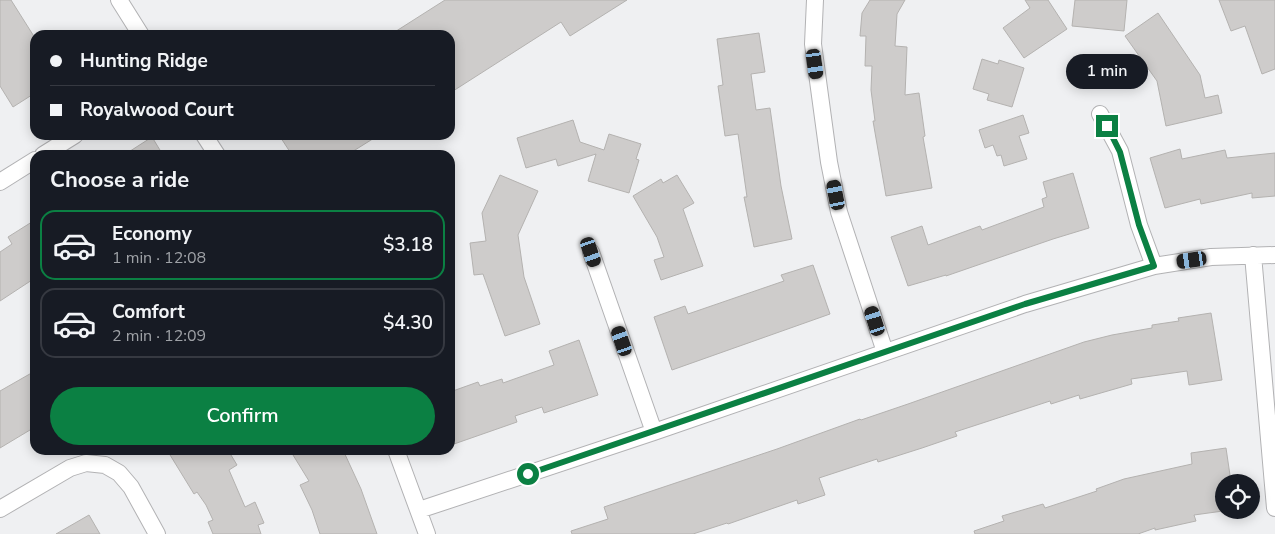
<!DOCTYPE html>
<meta charset="utf-8">
<style>
body{margin:0;font-family:"Nunito Sans",sans-serif;background:#242831;color:#f1f3f6;height:100vh;display:flex;flex-direction:column;font-size:19px;white-space:nowrap}
*{box-sizing:border-box;margin:0}
p{font-size:16px;color:#9ea1a6}
.icon{flex:none;width:28px;height:28px;fill:none;stroke:currentColor;stroke-width:2;stroke-linecap:round;stroke-linejoin:round}
.map{position:relative;flex:1;overflow:hidden}
.side{position:absolute;left:30px;top:150px;width:425px;height:305px;display:flex;flex-direction:column;background:#171b24;border-radius:15px;box-shadow:0 2px 12px #0003}
.side>*{flex:none}
.top-card{position:absolute;left:30px;top:30px;width:425px;height:110px;border-radius:15px;box-shadow:0 2px 12px #0003;display:grid;align-content:center;height:110px;padding:0 20px;background:#171b24}
.controls{position:absolute;left:1215px;top:474px;display:grid;gap:10px}
.controls a{display:grid;place-items:center;width:45px;height:45px;border-radius:50%;background:#171b24;box-shadow:0 2px 12px #0003;font-size:25px}
.end{position:absolute;width:22px;height:22px;margin:-11px;border:6px solid #0b8043;background:#fff;box-shadow:0 0 0 2px #fff}
.from{border-radius:50%}
.bubble{position:absolute;height:35px;border-radius:18px;background:#171b24;box-shadow:0 2px 12px #0003;font-size:16px;font-weight:600;line-height:35px;text-align:center}
.car{position:absolute;width:15px;height:30px;margin:-15px -8px;border-radius:6px;box-shadow:0 0 4px 1px #0007;background:linear-gradient(#222 24%,#8ab4d8 0 40%,#222 0 76%,#8ab4d8 0 86%,#222 0)}
.top-card b{display:flex;align-items:center;gap:18px;height:48px;font-size:19px}
.top-card b+b{border-top:1px solid #363941}
.top-card i{width:12px;height:12px;background:#f1f3f6}
ul{padding:0;list-style:none}
li{display:flex;align-items:center;gap:15px;height:70px;margin:0 10px 8px;padding:0 10px;border:2px solid #363941;border-radius:15px}
li div{flex:1}
li b{display:block;font-size:19px}
li em{font-style:normal;font-weight:600}
li.on{border-color:#0b8043}
li>.icon{width:45px;height:45px;stroke-width:1.5}
h2{padding:0 20px;font-size:22px;line-height:60px}
.button{display:flex;gap:10px;margin-top:auto;padding:10px 20px}
.button a{flex:1;height:58px;border-radius:30px;background:#0b8043;color:#fff;font-size:20px;font-weight:600;line-height:58px;text-align:center}
.map>svg:first-child{display:block}
.building{fill:#cecccb;stroke:#b4b2b0}
.lines{fill:none;stroke-linecap:round;stroke-linejoin:round}
.minor-casing{stroke:#b2b2b4;stroke-width:18}
.minor{stroke:#fff;stroke-width:16}
.route{stroke:#0b8043;stroke-width:6}
</style>
<div class="map">
<svg width="1275" height="534" viewBox="0 0 1275 534">
<rect width="100%" height="100%" fill="#eff0f2"/>
<!-- building -->
<path class="building" d="M 0,0 L 11,0 L 35,38 L 35,93 L 13,107 L 0,86 Z
M 445,0 L 627,0 L 570,36 L 561,22 L 450,93 L 450,35 L 390,35 Z
M 870,0 L 905,0 L 897,14 L 895,46 L 907,47 L 905,95 L 919,93 L 925,136 L 923,137 L 932,188 L 886,196 L 873,121 L 875,121 L 871,90 L 872,66 L 865,66 L 866,36 L 860,36 L 862,13 Z
M 1025,0 L 1048,0 L 1067,29 L 1024,58 L 1003,28 L 1030,8 Z
M 1075,0 L 1127,0 L 1124,31 L 1072,26 Z
M 1219,0 L 1275,0 L 1275,69 L 1262,74 L 1245,26 L 1231,31 Z
M 1158,13 L 1200,75 L 1205,98 L 1218,95 L 1222,113 L 1166,126 L 1157,81 L 1125,36 Z
M 759,33 L 765,72 L 751,74 L 756,110 L 770,108 L 781,186 L 792,239 L 754,247 L 744,197 L 747,197 L 738,134 L 725,136 L 718,86 L 723,85 L 717,39 Z
M 982,59 L 998,64 L 999,60 L 1024,68 L 1012,107 L 987,100 L 989,94 L 973,89 Z
M 1023,115 L 1029,133 L 1019,136 L 1027,159 L 1004,166 L 1001,155 L 997,156 L 993,145 L 985,148 L 979,130 Z
M 573,120 L 580,142 L 604,150 L 609,134 L 641,144 L 636,159 L 639,160 L 629,193 L 588,181 L 596,154 L 558,166 L 556,159 L 526,168 L 517,138 Z
M 279,135 L 379,135 L 347,155 L 292,155 Z
M 152,137 L 163,155 L 124,155 Z
M 1180,149 L 1182,159 L 1225,150 L 1227,158 L 1275,153 L 1275,196 L 1252,198 L 1252,193 L 1201,204 L 1200,199 L 1165,208 L 1150,158 Z
M 1073,173 L 1089,228 L 1053,239 L 946,276 L 946,275 L 908,286 L 891,237 L 922,226 L 928,245 L 980,226 L 982,230 L 1044,207 L 1042,199 L 1047,197 L 1043,182 Z
M 500,175 L 538,191 L 518,235 L 524,277 L 540,324 L 505,336 L 483,274 L 474,275 L 470,243 L 486,241 L 482,213 Z
M 677,175 L 694,203 L 683,209 L 703,266 L 661,280 L 654,260 L 664,257 L 657,237 L 633,196 L 661,179 L 663,183 Z
M 35,220 L 35,278 L 0,301 L 0,252 L 12,244 L 8,237 Z
M 813,265 L 830,314 L 672,370 L 654,317 L 685,306 L 688,314 L 784,281 L 781,275 Z
M 1211,313 L 1222,380 L 1189,385 L 1187,371 L 1131,379 L 1132,384 L 1080,399 L 1079,395 L 1051,404 L 1050,401 L 955,432 L 957,436 L 922,448 L 878,462 L 877,459 L 819,478 L 825,495 L 798,504 L 797,500 L 728,524 L 727,523 L 693,534 L 572,534 L 571,531 L 608,519 L 604,507 L 777,449 L 860,419 L 861,420 L 908,404 L 1084,342 L 1112,335 L 1152,328 L 1152,325 L 1179,321 L 1178,318 Z
M 579,340 L 598,395 L 544,413 L 542,407 L 515,416 L 517,422 L 454,444 L 453,441 L 450,442 L 450,392 L 478,382 L 480,386 L 502,379 L 503,383 L 554,365 L 549,351 Z
M 35,371 L 35,427 L 0,448 L 0,391 Z
M 1226,448 L 1231,482 L 1224,482 L 1224,486 L 1219,487 L 1223,511 L 1194,515 L 1196,521 L 1155,530 L 1155,528 L 1138,534 L 975,534 L 974,531 L 1004,521 L 1002,516 L 1043,504 L 1045,508 L 1097,491 L 1096,489 L 1124,479 L 1192,464 L 1191,453 Z
M 167,450 L 228,450 L 237,465 L 229,470 L 245,507 L 255,502 L 264,523 L 258,525 L 261,534 L 213,534 L 208,522 L 213,520 L 206,505 L 197,492 L 194,494 Z
M 302,450 L 343,450 L 361,489 L 377,534 L 320,534 L 312,510 L 300,485 L 309,481 L 293,455 Z
M 89,515 L 100,534 L 56,534 Z"/>
<g class="lines">
<defs>
<path id="minor" d="M 119,0 L 141,35
M 815,0 L 813,44 L 829,162 L 839,212 L 885,352
M 1100,114 L 1120,151 L 1139,225 L 1154,266
M 204,135 L 217,155
M 43,155 L 75,135
M 0,182 L 35,160
M 591,252 L 654,432
M 1253,255 L 1275,508
M 396,450 L 427,534
M 0,509 L 70,468 L 86,463 L 105,465 L 119,473 L 131,487 L 157,534
M 419,510 L 654,432 L 1025,304 L 1154,266 L 1211,257 L 1275,255"/>
</defs>
<!-- minor casing -->
<use href="#minor" class="minor-casing"/>
<!-- minor -->
<use href="#minor" class="minor"/>
</g>
<g class="lines">
<!-- route -->
<path class="route" d="M 528,474 L 1025,304 L 1154,266 L 1139,225 L 1120,152 L 1107,126"/>
</g>
</svg>
<div class="controls">
<a><svg class="icon" aria-label="locate" viewBox="0 0 24 24"><circle cx="12" cy="12" r="6"/><path d="M12 2v4M12 18v4M2 12h4M18 12h4"/></svg></a>
</div>
<i class="end from" style="left:528px;top:474px"></i>
<i class="end" style="left:1107px;top:126px"></i>
<div class="bubble" style="left:1066px;top:54px;width:82px">1 min</div>
<i class="car" style="left:815px;top:64px;rotate:172deg"></i>
<i class="car" style="left:836px;top:195px;rotate:349deg"></i>
<i class="car" style="left:591px;top:252px;rotate:161deg"></i>
<i class="car" style="left:1192px;top:260px;rotate:262deg"></i>
<i class="car" style="left:875px;top:321px;rotate:342deg"></i>
<i class="car" style="left:622px;top:341px;rotate:341deg"></i>
<div class="top-card">
<b><i class="from"></i>Hunting Ridge</b>
<b><i></i>Royalwood Court</b>
</div>
<section class="side">
<h2>Choose a ride</h2>
<ul>
<li class="on"><svg class="icon" aria-label="car" viewBox="0 0 24 24"><path d="M5 17H2v-5l4-1 3-4h7l3 4 3 1v5h-3M9 17h6M6 11h13"/><circle cx="7" cy="17" r="2"/><circle cx="17" cy="17" r="2"/></svg><div><b>Economy</b><p>1 min · 12:08</p></div><em>$3.18</em></li>
<li><svg class="icon" aria-label="car" viewBox="0 0 24 24"><path d="M5 17H2v-5l4-1 3-4h7l3 4 3 1v5h-3M9 17h6M6 11h13"/><circle cx="7" cy="17" r="2"/><circle cx="17" cy="17" r="2"/></svg><div><b>Comfort</b><p>2 min · 12:09</p></div><em>$4.30</em></li>
</ul>
<div class="button"><a>Confirm</a></div>
</section>
</div>
